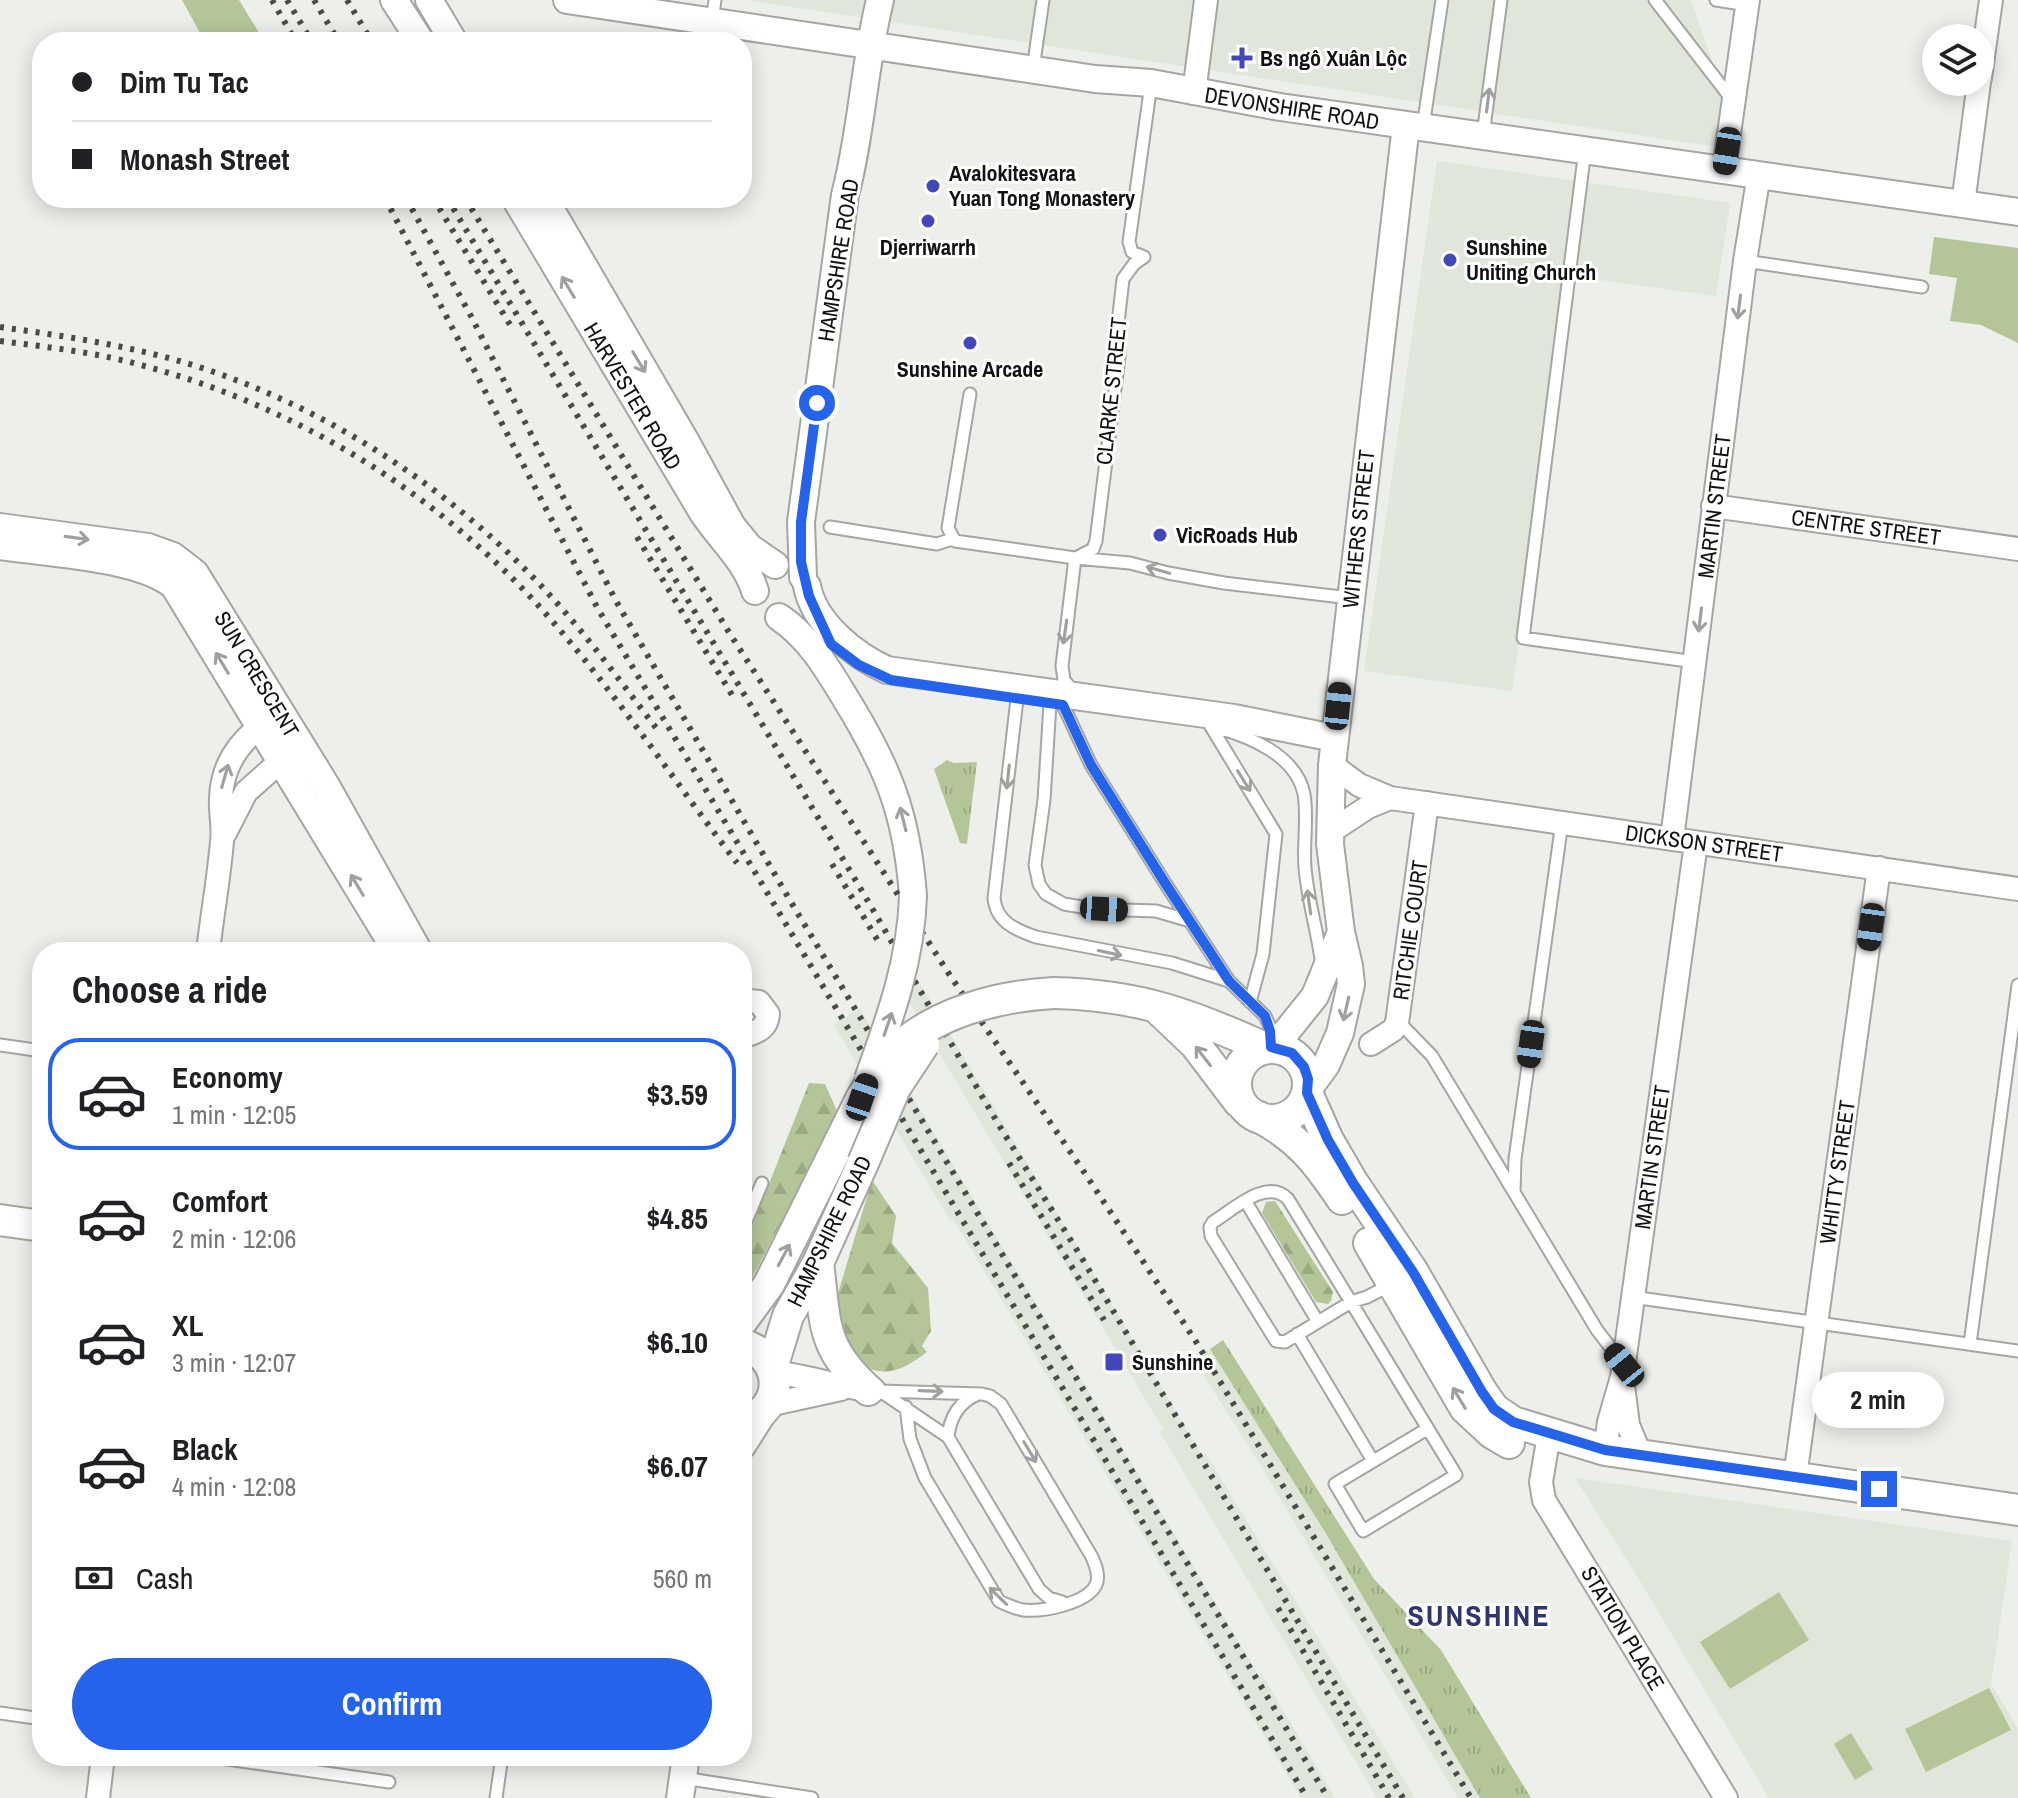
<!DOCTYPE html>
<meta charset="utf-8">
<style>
body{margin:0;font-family:"Archivo Narrow",sans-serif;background:#f2f2f2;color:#202124;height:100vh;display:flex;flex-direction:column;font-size:30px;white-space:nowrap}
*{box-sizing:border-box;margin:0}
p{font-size:26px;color:#757577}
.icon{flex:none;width:44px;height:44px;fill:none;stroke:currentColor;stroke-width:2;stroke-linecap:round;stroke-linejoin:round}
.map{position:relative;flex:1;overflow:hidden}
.drawer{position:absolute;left:32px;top:942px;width:720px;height:824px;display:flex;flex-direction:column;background:#fff;border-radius:32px;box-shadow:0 4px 20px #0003}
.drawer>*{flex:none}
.guide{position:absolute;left:32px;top:32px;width:720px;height:176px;border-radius:32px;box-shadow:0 4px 20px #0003;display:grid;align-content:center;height:176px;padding:0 40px;background:#fff}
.buttons{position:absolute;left:1922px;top:24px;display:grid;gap:16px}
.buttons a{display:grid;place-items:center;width:72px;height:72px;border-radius:50%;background:#fff;box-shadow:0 4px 20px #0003;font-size:40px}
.end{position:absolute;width:36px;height:36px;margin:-18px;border:10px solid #2563eb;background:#fff;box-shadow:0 0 0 4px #fff}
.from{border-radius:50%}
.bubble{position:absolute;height:56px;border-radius:28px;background:#fff;box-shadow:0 4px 20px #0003;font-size:26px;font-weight:700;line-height:56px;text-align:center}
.car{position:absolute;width:24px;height:48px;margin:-24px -12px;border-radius:10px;box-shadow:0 0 6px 2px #0007;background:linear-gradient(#222 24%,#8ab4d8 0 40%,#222 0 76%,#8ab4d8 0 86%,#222 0)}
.guide b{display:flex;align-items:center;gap:28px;height:76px;font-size:30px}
.guide b+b{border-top:2px solid #e0e0e0}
.guide i{width:20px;height:20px;background:#202124}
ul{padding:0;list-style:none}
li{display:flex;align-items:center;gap:24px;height:112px;margin:0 16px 12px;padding:0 24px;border:4px solid transparent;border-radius:32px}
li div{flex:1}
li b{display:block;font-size:30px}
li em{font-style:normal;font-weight:700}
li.active{border-color:#2563eb}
li>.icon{width:72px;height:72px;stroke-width:1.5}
h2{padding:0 40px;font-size:36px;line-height:96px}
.pay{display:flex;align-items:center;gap:20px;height:88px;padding:0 40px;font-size:30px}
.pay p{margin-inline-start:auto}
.primary-button{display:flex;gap:16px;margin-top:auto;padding:16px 40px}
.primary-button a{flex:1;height:92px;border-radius:48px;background:#2563eb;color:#fff;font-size:32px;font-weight:700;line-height:92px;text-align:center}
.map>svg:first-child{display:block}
.built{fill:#e0e6d9}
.grass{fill:url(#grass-tufts)}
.forest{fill:url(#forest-firs)}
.garden{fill:#b4c697}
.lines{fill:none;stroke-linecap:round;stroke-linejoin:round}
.service-casing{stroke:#a4a6a1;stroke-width:15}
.minor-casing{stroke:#a4a6a1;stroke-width:26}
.tertiary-casing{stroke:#a4a6a1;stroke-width:30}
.secondary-casing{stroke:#a4a6a1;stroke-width:34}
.service{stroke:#fff;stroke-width:11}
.minor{stroke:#fff;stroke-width:22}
.tertiary{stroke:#fff;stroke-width:26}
.secondary{stroke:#fff;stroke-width:30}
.rail{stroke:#494b48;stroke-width:6;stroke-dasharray:4 8;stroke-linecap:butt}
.tertiary-bridge-casing{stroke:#a4a6a1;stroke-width:30;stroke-linecap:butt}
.secondary-bridge-casing{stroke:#a4a6a1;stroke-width:34;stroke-linecap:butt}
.tertiary-bridge{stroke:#fff;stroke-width:26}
.secondary-bridge{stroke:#fff;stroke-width:30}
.oneway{stroke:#a0a09f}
.route{stroke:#2563eb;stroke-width:10}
.poi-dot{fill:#4247bc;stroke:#fff;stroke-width:3}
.labels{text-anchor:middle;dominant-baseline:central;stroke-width:6;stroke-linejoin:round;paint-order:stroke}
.poi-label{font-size:22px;font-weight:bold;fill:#111210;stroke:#fff;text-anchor:start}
.street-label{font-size:22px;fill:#111210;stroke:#fff}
.district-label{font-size:30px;font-weight:bold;letter-spacing:2px;fill:#2e356f;stroke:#fff}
</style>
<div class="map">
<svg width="2018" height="1798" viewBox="0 0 2018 1798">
<defs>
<pattern id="grass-tufts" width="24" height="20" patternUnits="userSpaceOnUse" patternTransform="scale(2)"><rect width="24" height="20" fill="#b4c697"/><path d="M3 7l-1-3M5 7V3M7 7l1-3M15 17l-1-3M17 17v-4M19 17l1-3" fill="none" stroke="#9aa981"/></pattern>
<pattern id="forest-firs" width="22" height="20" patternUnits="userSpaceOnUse" patternTransform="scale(2)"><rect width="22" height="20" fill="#b4c697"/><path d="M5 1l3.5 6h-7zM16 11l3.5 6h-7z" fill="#9aa981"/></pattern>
</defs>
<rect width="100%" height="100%" fill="#edf0ea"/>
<!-- built -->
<path class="built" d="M 746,0 L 1691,0 L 1743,151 Z
M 1437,161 L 1730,203 L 1716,296 L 1571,276 L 1512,691 L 1364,671 Z
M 918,980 L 1201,1454 L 1205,1452 L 1415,1798 L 1377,1798 L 1160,1432 L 1163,1429 L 900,987 Z
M 860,1009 L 1258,1674 L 1261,1673 L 1335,1798 L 1301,1798 L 953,1219 L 950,1220 L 833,1024 Z
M 1210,1349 L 1325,1532 L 1480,1798 L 1458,1798 L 1259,1463 L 1192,1357 Z
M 1575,1478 L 2012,1541 L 1991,1684 L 2018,1728 L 2018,1798 L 1769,1798 L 1637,1576 Z"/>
<!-- grass -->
<path class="grass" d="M 947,760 L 954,763 L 977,762 L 967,844 L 960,843 L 934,769 Z
M 1223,1340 L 1374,1579 L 1441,1650 L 1531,1798 L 1480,1798 L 1325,1532 L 1210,1349 Z"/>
<!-- forest -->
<path class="forest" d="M 809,1083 L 825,1084 L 838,1113 L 752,1278 L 742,1292 L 742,1252 Z
M 872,1180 L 896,1216 L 892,1243 L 928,1288 L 931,1331 L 922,1346 L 927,1352 C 900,1372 887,1378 855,1363 L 834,1314 L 839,1290 Z
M 1275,1201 L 1333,1292 L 1331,1301 L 1328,1304 L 1316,1302 L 1262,1213 L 1266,1202 Z"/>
<!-- garden -->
<path class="garden" d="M 182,0 L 239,0 L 263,39 L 254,42 L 205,42 Z
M 1934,237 L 2018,248 L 2018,343 L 1981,325 L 1950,321 L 1957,278 L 1929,274 Z
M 1779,1592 L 1809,1640 L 1730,1689 L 1700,1642 Z
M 1989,1688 L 2011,1730 L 1926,1772 L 1905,1729 Z
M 1851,1733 L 1873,1769 L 1855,1780 L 1834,1744 Z"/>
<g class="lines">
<defs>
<path id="service" d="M 1655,0 L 1733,101
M 1716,0 L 1748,5
M 712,21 L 715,0
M 1033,69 L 1043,0
M 1423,127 L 1442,0
M 1483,135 L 1501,0
M 1585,150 L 1523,638 L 1695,662
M 1144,257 L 1132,252 L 1129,242 L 1151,84
M 1745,261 L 1922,287
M 970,394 L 948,528 L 955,541 L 1075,558 L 1130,563 L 1168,573 L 1224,583 L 1350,598
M 830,527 L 937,544 L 952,539
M 1076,558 L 1093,549 L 1096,541 L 1119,357 L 1118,323 L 1123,279 L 1134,264 L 1144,257
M 1075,693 L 1064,680 L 1062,666 L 1075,558
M 1017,699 L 994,898 C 996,922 1016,930 1036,937 L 1172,963 L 1229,981
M 1050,704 L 1044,800 L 1035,865 L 1039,884 L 1046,894 L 1064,904 L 1094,909 L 1156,911 L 1190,921
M 1063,705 L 1091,765 L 1165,883 L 1229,981 L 1265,1016 L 1270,1027 L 1271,1045
M 1210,725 L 1276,834 L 1263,954 L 1250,1002
M 1214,727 C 1249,736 1296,755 1304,794 C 1308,818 1303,844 1305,868 C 1308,902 1318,933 1322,966
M 1398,1021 L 1432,1056 L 1597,1330 L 1624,1365
M 0,1045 L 42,1051
M 1514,1192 L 1515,1159 L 1562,822
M 1246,1202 L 1318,1322
M 742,1231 L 762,1183
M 1390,1285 L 1367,1297 L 1351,1302 L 1288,1199 C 1267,1177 1233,1210 1213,1222 L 1210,1227 L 1211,1236 L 1276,1341 L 1285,1342 L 1351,1302 L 1456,1475 L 1363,1531 L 1335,1484 L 1427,1429
M 1632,1297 L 2018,1351
M 1297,1334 L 1373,1461
M 1970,1344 L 2018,985
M 879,1391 L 982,1394 L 990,1396 L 1001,1404 L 1092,1557 C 1095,1564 1099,1573 1097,1582 C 1091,1603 1043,1612 1023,1610 C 1014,1608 1007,1605 999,1601 L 925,1478 L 910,1439 L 906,1407
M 880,1391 L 948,1437 L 1039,1589 L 1049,1598 L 1062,1602
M 948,1437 C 950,1417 959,1402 978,1394
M 0,1713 L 42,1719
M 206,1756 L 389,1782
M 683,1778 L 812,1798
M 496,1798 L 502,1756"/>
<path id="minor" d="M 1980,78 L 1991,0
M 1194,93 L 1206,0
M 1724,169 L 1748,0
M 1963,204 L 1979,82
M 1713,506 L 2018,549
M 1332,765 L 1359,785 L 1390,798 L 2018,889
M 1330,832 L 1368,807 L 1390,798
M 225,833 L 246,792 L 293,750
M 1672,839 L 1745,261 L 1759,174
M 208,952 C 212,915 219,878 222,841 C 224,827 220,812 221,798 C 222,762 244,736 272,718
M 742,1005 L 749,1001 L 759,1002 L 768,1014 C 767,1030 755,1032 742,1037
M 1371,1044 L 1393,1030 L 1397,1023 L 1427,803
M 773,1372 C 808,1376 840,1388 874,1390
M 1623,1386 L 1628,1425 L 1641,1456
M 768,1405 L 841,1389
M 1549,1435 L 1541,1482 L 1544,1500 L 1726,1798
M 1605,1450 L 1609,1422 L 1622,1377 L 1696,843
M 1795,1477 L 1879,868
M 98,1798 L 103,1756"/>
<path id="tertiary" d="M 394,0 L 421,42
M 429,0 L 454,42
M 567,0 L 1095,79 L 1151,83 L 1280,107 L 2018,212
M 515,198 L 703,513 C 720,539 746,561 755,591
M 544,198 L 685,440 L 732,526 L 749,547 L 775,565
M 0,527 L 148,547 L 173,556 L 195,573 L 327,787 L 419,952
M 0,546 C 46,553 140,557 174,586 L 397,952
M 803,577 L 801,522 L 845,195 C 862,131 864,64 880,0
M 807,586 C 814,623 854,655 887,670 L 1234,718 L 1334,738
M 779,617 C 807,636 824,663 841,691 C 886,763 907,811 913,896
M 1274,1047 L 1315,996 L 1341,932
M 1307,1091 L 1326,1065 L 1340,1033 L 1351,984 L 1349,966 L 1341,932 L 1330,844 L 1332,765 L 1406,125
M 742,1446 L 765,1410
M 680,1798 L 686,1756"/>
<path id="secondary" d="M 1054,993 C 1138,995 1190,1014 1265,1048
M 1158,1009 L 1195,1044 L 1239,1102
M1236 1084a36 36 0 1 1 72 0a36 36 0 1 1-72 0Z
M 1307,1093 L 1328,1140 L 1353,1183 L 1413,1272 L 1482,1392 L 1494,1409 L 1513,1422 L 1605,1450 L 2018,1510
M 1259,1117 C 1299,1138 1317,1162 1342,1199
M 0,1220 L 42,1226
M 1369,1243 L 1465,1408 L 1492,1433 L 1509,1443
M 818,1263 C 826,1323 820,1346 868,1390
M 742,1321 L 769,1284 L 862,1097
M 742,1344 C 785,1357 786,1410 742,1422
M 772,1368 L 788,1316 L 818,1263 L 863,1163"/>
</defs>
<!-- service casing -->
<use href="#service" class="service-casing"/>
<!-- minor casing -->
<use href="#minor" class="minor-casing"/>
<!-- tertiary casing -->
<use href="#tertiary" class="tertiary-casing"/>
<!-- secondary casing -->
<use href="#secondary" class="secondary-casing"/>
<!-- service -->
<use href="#service" class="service"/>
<!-- minor -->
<use href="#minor" class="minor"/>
<!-- tertiary -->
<use href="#tertiary" class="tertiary"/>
<!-- secondary -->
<use href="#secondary" class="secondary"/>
<!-- rail -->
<path class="rail" d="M 272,0 L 296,42
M 287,0 L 312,42
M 314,0 L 339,42
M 347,0 L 372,42
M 385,198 L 598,609 L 1307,1798
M 406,198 L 472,318 L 616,601 L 788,897 L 1328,1798
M 433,198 L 512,328
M 447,198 L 859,886 L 1000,1127 L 1080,1255 L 1403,1798
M 465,198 L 730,634 L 951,977 L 1082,1169 L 1195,1340 L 1471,1798
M 0,327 C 72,337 145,348 214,372 C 340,416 455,493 546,591 C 587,635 623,685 660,733
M 0,341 C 46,347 93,352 137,364 C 291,404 429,487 537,604 C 609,683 672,778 737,863
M 637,537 L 732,695
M 832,864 L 881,946
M 1009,1163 L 1104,1320
M 1278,1608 L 1389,1798"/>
<defs>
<path id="tertiary-bridge" d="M 868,1079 C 890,1018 911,961 913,896"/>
<path id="secondary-bridge" d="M 862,1097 C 872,1082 881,1065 894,1052 C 935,1012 999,996 1054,993
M 863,1163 L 895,1088 L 924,1044"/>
</defs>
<!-- tertiary-bridge casing -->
<use href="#tertiary-bridge" class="tertiary-bridge-casing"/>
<!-- secondary-bridge casing -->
<use href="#secondary-bridge" class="secondary-bridge-casing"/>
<!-- tertiary-bridge -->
<use href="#tertiary-bridge" class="tertiary-bridge"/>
<!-- secondary-bridge -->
<use href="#secondary-bridge" class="secondary-bridge"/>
</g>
<!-- one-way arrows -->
<defs><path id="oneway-shaft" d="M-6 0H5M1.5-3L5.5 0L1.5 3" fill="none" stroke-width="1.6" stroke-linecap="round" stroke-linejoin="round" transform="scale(2)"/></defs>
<g class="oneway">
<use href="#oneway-shaft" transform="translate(1488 100) rotate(-83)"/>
<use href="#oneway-shaft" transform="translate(568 287) rotate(-121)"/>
<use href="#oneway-shaft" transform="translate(1739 307) rotate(97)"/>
<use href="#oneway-shaft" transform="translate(639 362) rotate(59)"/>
<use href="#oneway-shaft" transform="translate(77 538) rotate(8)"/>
<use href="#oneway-shaft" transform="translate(1158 570) rotate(-164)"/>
<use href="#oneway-shaft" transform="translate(1700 620) rotate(97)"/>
<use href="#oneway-shaft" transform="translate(1065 632) rotate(98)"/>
<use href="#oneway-shaft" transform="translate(222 663) rotate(-121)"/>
<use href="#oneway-shaft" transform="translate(225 776) rotate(-74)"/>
<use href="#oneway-shaft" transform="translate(1008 777) rotate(96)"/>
<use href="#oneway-shaft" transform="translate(1244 781) rotate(58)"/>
<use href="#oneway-shaft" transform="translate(903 819) rotate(-104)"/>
<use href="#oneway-shaft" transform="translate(357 885) rotate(-121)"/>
<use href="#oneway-shaft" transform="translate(1309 902) rotate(-98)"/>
<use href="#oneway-shaft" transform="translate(1110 953) rotate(12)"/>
<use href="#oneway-shaft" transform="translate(1346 1009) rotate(103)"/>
<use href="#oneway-shaft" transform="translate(888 1024) rotate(-71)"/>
<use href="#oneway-shaft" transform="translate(1203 1056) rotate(-128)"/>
<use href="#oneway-shaft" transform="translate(784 1255) rotate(-62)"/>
<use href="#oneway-shaft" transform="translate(931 1391) rotate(2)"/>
<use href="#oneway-shaft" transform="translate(1459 1398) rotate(-121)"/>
<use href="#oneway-shaft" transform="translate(1030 1452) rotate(59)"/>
<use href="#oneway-shaft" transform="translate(998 1596) rotate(-136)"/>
</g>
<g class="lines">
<!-- route -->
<path class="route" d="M 817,403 L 801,522 L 801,562 L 809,596 L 831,644 L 859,665 L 891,680 L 1063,705 L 1091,765 L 1165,883 L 1229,981 L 1265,1016 L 1270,1031 L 1271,1047 L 1292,1053 L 1304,1067 L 1308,1079 L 1307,1093 L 1328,1140 L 1353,1183 L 1413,1272 L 1482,1392 L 1494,1409 L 1513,1422 L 1605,1450 L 1879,1489"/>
</g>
<!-- markers -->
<g class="poi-dot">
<path d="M1238 46h8v8h8v8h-8v8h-8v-8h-8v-8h8z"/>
<circle cx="933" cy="186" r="8"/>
<circle cx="928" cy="221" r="8"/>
<circle cx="1450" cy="260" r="8"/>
<circle cx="970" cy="343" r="8"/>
<circle cx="1160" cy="535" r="8"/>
<rect x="1104" y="1352" width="20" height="20" rx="4"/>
</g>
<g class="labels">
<!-- poi labels -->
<g class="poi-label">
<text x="1260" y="58">Bs ngô Xuân Lộc</text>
<text x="949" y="173">Avalokitesvara<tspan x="949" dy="25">Yuan Tong Monastery</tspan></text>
<text x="928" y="247" text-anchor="middle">Djerriwarrh</text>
<text x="1466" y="247">Sunshine<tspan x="1466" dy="25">Uniting Church</tspan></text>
<text x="970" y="369" text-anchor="middle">Sunshine Arcade</text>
<text x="1176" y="535">VicRoads Hub</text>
<text x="1132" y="1362">Sunshine</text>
</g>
<!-- street labels -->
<g class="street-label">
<text transform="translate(1292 108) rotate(9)">DEVONSHIRE ROAD</text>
<text transform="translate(838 260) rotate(-81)">HAMPSHIRE ROAD</text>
<text transform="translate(1111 391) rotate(-84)">CLARKE STREET</text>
<text transform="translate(633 396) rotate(59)">HARVESTER ROAD</text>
<text transform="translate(1714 506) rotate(-83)">MARTIN STREET</text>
<text transform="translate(1866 527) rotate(8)">CENTRE STREET</text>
<text transform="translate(1358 529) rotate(-84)">WITHERS STREET</text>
<text transform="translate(257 674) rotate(59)">SUN CRESCENT</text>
<text transform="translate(1704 843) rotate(8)">DICKSON STREET</text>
<text transform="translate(1410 930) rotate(-82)">RITCHIE COURT</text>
<text transform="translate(1652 1157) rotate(-82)">MARTIN STREET</text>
<text transform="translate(1837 1172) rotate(-82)">WHITTY STREET</text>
<text transform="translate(829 1231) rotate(-64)">HAMPSHIRE ROAD</text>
<text transform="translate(1623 1628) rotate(59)">STATION PLACE</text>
</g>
<!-- district labels -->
<g class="district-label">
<text x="1479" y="1615">SUNSHINE</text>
</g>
</g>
</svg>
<div class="buttons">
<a><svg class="icon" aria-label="layers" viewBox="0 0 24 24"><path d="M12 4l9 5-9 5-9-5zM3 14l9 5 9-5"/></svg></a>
</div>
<i class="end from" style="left:817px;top:403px"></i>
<i class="end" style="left:1879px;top:1489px"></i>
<div class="bubble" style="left:1812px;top:1372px;width:132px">2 min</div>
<i class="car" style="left:1727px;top:151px;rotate:189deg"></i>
<i class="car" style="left:1338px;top:706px;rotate:6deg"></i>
<i class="car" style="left:1104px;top:909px;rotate:93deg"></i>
<i class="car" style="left:1871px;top:927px;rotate:188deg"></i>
<i class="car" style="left:1531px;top:1044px;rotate:188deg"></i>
<i class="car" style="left:862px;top:1097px;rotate:19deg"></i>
<i class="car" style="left:1624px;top:1365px;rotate:321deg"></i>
<div class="guide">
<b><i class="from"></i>Dim Tu Tac</b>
<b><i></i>Monash Street</b>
</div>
<section class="drawer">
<h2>Choose a ride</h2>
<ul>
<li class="active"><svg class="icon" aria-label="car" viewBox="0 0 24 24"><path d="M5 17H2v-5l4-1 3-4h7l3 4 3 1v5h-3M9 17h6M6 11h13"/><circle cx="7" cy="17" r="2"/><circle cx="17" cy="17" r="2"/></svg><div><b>Economy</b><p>1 min · 12:05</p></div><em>$3.59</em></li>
<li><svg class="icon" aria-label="car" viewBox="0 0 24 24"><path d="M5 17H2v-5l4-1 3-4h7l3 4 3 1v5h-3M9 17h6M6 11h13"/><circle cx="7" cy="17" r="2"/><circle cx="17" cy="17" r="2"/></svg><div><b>Comfort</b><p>2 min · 12:06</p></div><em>$4.85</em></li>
<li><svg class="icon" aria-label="car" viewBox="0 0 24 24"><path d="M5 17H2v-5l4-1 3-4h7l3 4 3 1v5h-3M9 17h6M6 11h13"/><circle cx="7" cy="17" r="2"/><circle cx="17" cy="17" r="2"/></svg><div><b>XL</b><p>3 min · 12:07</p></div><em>$6.10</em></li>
<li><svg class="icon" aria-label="car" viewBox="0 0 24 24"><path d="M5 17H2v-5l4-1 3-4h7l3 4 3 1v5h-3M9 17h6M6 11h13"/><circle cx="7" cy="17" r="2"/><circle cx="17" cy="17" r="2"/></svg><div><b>Black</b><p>4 min · 12:08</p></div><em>$6.07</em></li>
</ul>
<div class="pay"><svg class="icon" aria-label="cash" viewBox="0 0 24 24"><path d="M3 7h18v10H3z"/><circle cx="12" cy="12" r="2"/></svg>Cash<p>560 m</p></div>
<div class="primary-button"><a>Confirm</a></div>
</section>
</div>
